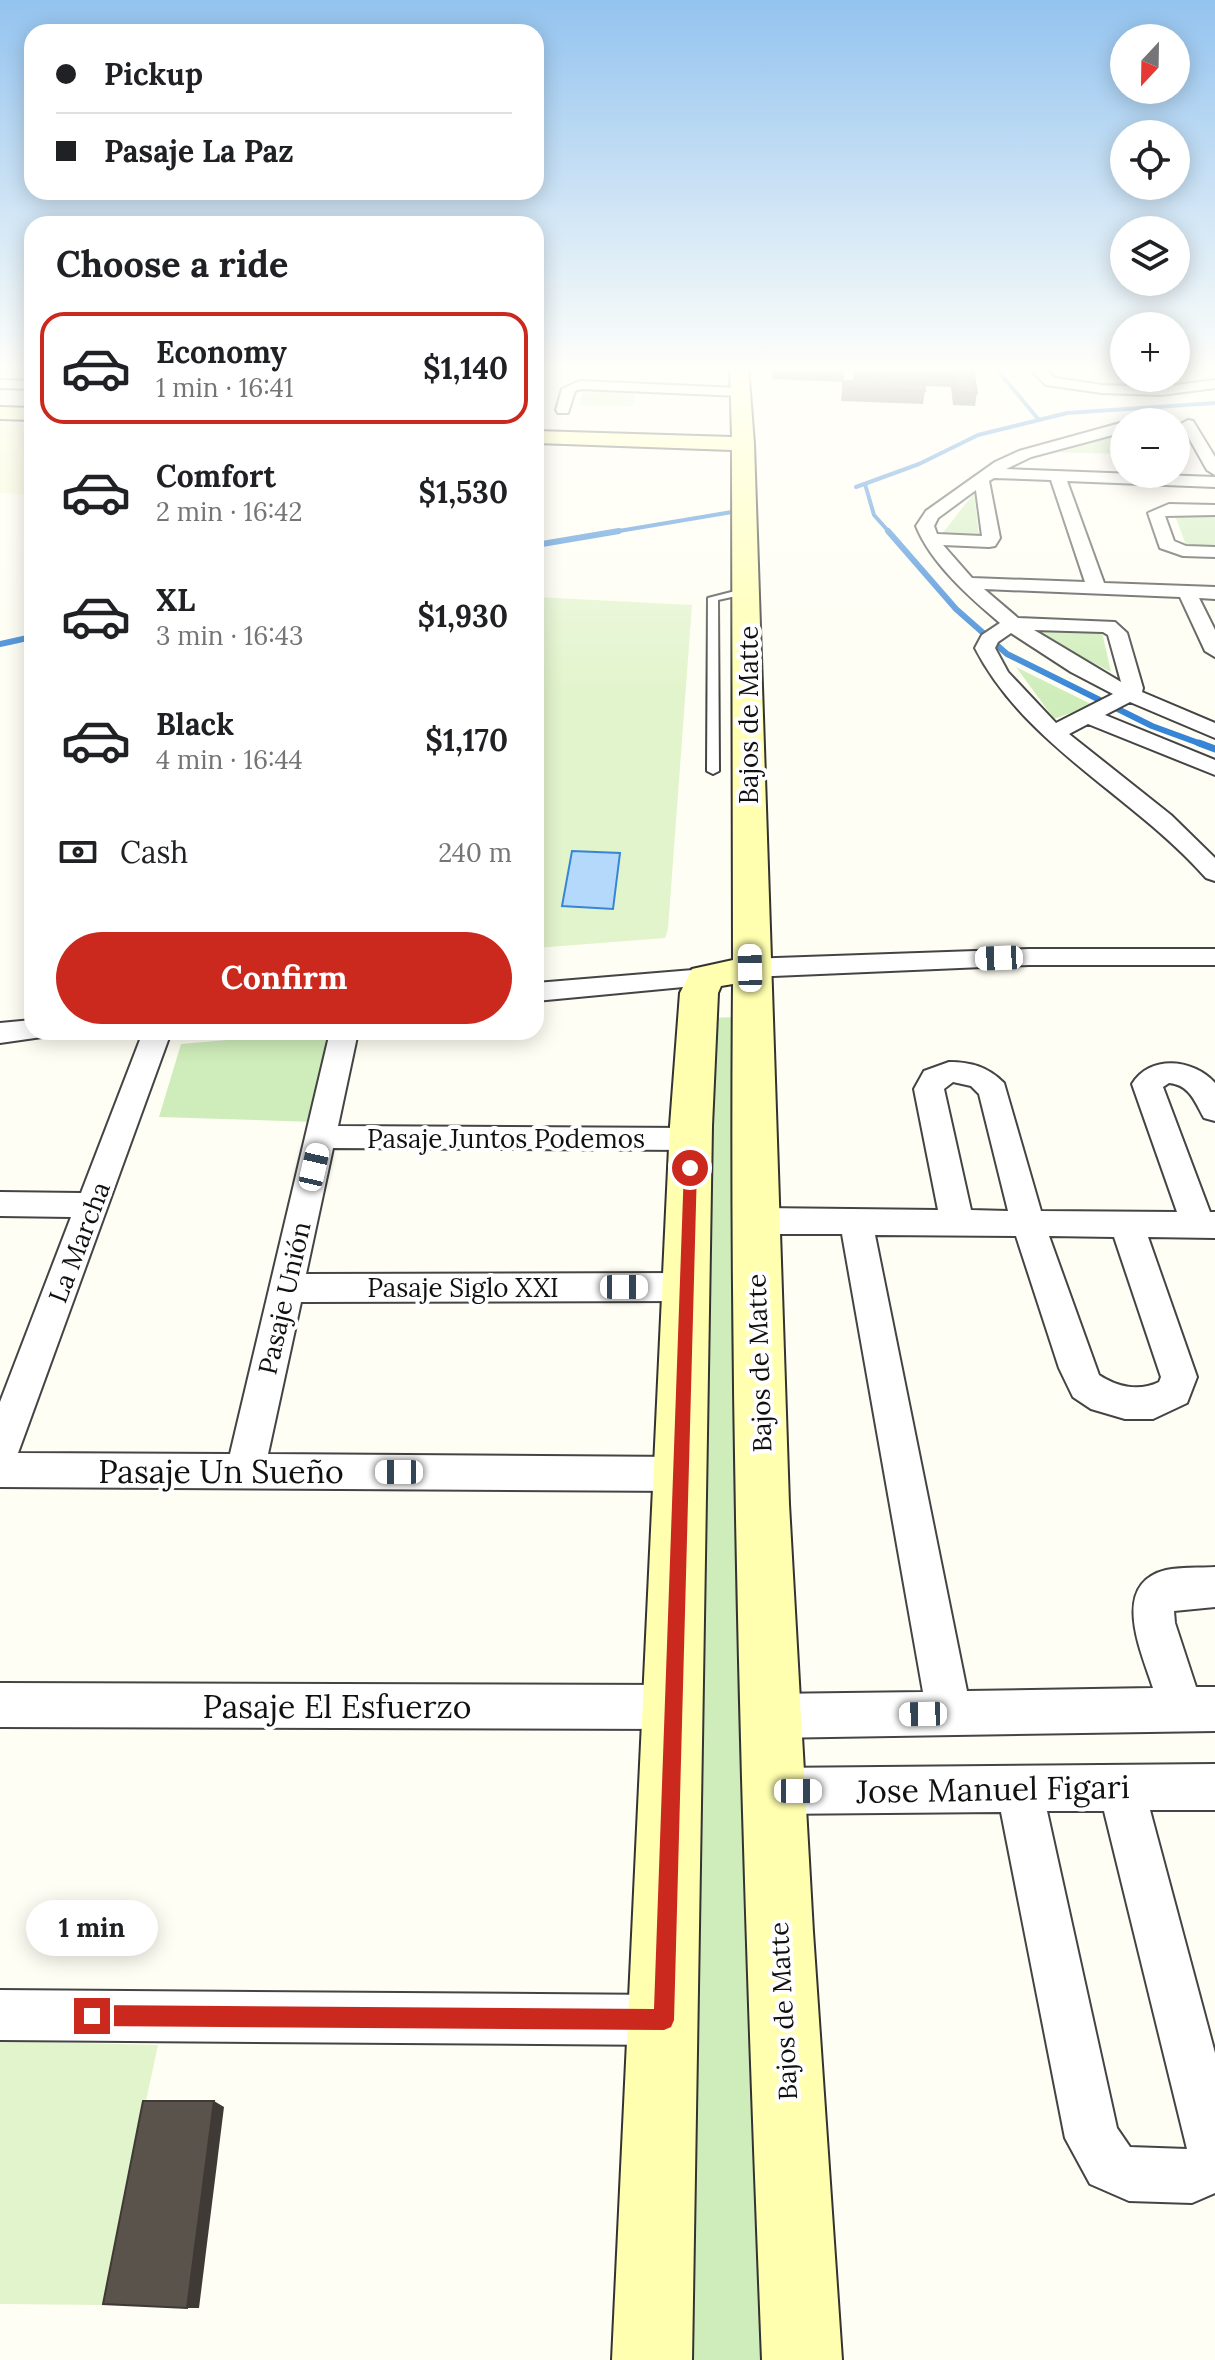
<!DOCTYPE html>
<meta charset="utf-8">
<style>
body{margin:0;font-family:Lora,serif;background:#f2f2f2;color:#202124;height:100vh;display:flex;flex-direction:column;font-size:30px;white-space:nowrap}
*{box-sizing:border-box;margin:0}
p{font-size:26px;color:#757577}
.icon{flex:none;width:44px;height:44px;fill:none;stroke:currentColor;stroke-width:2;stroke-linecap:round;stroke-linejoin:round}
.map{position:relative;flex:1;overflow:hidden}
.side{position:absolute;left:24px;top:216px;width:520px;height:824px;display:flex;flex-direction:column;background:#fff;border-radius:24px;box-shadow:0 4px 20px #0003}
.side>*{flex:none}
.hud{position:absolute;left:24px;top:24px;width:520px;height:176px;border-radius:24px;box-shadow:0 4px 20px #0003;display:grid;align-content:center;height:176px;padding:0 32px;background:#fff}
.needle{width:52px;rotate:202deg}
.controls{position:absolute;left:1110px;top:24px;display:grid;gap:16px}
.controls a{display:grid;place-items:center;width:80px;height:80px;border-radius:50%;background:#fff;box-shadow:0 4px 20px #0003;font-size:40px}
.end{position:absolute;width:36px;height:36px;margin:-18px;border:10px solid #cb291e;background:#fff;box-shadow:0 0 0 4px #fff}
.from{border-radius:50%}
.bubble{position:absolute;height:56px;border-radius:28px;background:#fff;box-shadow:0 4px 20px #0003;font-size:26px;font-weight:800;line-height:56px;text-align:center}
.car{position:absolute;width:24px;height:48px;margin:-24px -12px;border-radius:10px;box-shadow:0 0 6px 2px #0007;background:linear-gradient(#fff 24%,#345 0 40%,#fff 0 76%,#345 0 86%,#fff 0)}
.hud b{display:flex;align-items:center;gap:28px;height:76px;font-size:30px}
.hud b+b{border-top:2px solid #e0e0e0}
.hud i{width:20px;height:20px;background:#202124}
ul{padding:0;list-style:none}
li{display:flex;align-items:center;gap:24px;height:112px;margin:0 16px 12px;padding:0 16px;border:4px solid transparent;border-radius:24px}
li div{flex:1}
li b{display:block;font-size:30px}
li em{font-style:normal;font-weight:800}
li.selected{border-color:#cb291e}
li>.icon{width:72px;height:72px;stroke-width:1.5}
h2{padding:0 32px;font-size:36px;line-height:96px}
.pay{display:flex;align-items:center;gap:20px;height:88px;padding:0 32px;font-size:30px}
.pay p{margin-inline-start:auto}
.action{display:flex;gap:16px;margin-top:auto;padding:16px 32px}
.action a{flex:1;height:92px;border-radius:48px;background:#cb291e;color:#fff;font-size:32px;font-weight:800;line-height:92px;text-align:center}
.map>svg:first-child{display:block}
.farmland{fill:#f7f8d1}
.green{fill:#cfedba}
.pitch{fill:#e2f4cc}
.water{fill:#b5d9fa;stroke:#3785d6;stroke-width:2}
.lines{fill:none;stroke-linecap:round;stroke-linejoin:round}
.stream-far2{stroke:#3785d6;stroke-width:4}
.stream-far1{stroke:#3785d6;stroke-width:6}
.stream{stroke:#3785d6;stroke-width:7}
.lane-casing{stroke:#444;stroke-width:4}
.street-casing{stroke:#444;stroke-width:4}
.secondary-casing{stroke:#333;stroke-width:4}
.lane{fill:#fff;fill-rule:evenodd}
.street{fill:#fff;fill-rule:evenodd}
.secondary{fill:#ffffaf;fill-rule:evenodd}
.wall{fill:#4d4741}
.shaded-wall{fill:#3f3a35}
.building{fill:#5a534c;stroke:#3f3a35;stroke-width:2}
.route{fill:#cb291e}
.labels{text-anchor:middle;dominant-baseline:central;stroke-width:8;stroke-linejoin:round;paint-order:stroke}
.street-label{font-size:26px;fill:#111;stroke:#fff}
.near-street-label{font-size:32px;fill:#111;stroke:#fff}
</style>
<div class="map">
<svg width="1215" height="2360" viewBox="0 0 1215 2360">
<rect width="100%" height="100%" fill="#fffef4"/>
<!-- farmland -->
<path class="farmland" d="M 0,423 L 32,424 L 32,495 L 0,493 Z"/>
<!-- green -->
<path class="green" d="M 583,389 L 636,390 L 633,406 L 579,405 Z
M 1113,433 L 1120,454 L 1049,452 Z
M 974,493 L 979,536 L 942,534 Z
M 1174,513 L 1215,514 L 1215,546 L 1186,545 Z
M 1032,631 L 1102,632 L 1111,672 Z
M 1016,667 L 1093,705 L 1054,719 Z
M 737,1017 L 774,2360 L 676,2360 L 708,1018 Z
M 319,1032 L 335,1032 L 315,1122 L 159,1117 L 181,1044 Z"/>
<!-- pitch -->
<path class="pitch" d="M 536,597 L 692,605 L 668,929 L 665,938 L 536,948 Z
M 0,2041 L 158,2045 L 102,2305 L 0,2304 Z"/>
<!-- water -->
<path class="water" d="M 572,851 L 620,853 L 613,909 L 562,906 Z"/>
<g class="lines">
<!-- stream-far2 -->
<path class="stream-far2" d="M 994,366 L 1039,420
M 865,484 L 874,515 L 890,533
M 856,487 L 919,464 L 978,435 L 1067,413 L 1215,403
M 607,533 L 732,512"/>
<!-- stream-far1 -->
<path class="stream-far1" d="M 888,531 L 956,609 L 1007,654 L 1152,726 L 1204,745
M 536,545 L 619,531
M 0,644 L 32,637"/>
<!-- stream -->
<path class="stream" d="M 1199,743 L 1215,749"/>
<defs>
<path id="lane" d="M 747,588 L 752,591 L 750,593 L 718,600 L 719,771 L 713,774 L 707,771 L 708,598 Z"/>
<path id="street" d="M 1027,366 L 1042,366 L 1055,378 L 1102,385 L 1161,387 L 1215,380 L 1215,388 L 1161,395 L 1102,393 L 1046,385 Z
M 1116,366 L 1124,366 L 1124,370 L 1118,369 Z
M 0,380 L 32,381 L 32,389 L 0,388 Z
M 580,381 L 740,388 L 747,392 L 740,396 L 581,389 L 575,391 L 568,413 L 558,413 L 556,410 L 562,389 Z
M 1188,420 L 1193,421 L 1215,457 L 1215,475 L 1207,470 L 1181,424 Z
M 1124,422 L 1124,432 L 1031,457 L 1006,469 L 1215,477 L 1215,487 L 1067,481 L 1104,583 L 1215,587 L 1215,599 L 1199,598 L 1215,630 L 1215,657 L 1205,651 L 1180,597 L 984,589 L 1018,618 L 1115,622 L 1127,633 L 1143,688 L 1142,692 L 1215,723 L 1215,738 L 1130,702 L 1105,715 L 1215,760 L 1215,775 L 1088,724 L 1069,734 L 1171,815 L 1215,858 L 1215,881 L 1206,878 C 1134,796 1026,747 975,648 L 982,635 L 1000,623 C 968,596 931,563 916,526 L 926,511 L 995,462 L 1019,451 ZM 994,478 L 1051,480 L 1085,582 L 972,578 L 943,545 L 989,547 L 995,546 L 1000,538 L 989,481 ZM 976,490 L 982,536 L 937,534 L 934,526 L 938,518 ZM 1034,630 L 1103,632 L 1108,635 L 1121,682 ZM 1011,633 L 1071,672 L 1113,694 L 1056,723 L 1008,672 L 995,648 L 998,642 Z
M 1169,504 L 1215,505 L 1215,515 L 1165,516 L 1174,541 L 1186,546 L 1215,547 L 1215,557 L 1183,556 L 1160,548 L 1148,513 Z
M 1029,949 L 1215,949 L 1215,965 L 1029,965 L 750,977 L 740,974 L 736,968 L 740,962 L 750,959 Z
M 705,969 L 715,972 L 719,978 L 715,984 L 536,1001 L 536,983 Z
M 32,1020 L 32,1032 L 45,1032 L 42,1037 L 0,1043 L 0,1023 Z
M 143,1032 L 171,1032 L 18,1453 L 230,1454 L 330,1032 L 358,1032 L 338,1126 L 691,1128 L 702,1131 L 707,1139 L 702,1147 L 691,1150 L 333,1148 L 306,1274 L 688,1273 L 700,1277 L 705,1287 L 700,1297 L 688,1301 L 301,1302 L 268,1454 L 682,1457 L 696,1462 L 701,1474 L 696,1486 L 682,1491 L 0,1487 L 0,1402 L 71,1217 L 0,1216 L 0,1192 L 81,1193 Z
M 949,1062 C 971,1062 988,1067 1004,1083 L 1041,1211 L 1177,1212 L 1132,1084 C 1150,1054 1194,1059 1215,1083 L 1215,1121 L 1204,1118 C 1195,1102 1190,1085 1169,1083 L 1163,1087 L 1210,1212 L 1215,1212 L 1215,1238 L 1148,1237 L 1197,1377 L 1187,1403 L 1153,1419 L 1125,1419 L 1091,1409 L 1073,1397 L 1059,1368 L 1016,1236 L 875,1235 L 967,1691 L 1153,1688 C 1142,1653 1109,1584 1166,1570 C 1181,1567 1199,1568 1215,1567 L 1215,1607 L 1174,1611 L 1175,1623 L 1196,1687 L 1215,1687 L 1215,1731 L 769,1738 L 753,1732 L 747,1716 L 753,1700 L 769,1694 L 923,1692 L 842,1234 L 755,1234 L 743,1230 L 739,1221 L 743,1212 L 755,1208 L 938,1210 L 914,1089 L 924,1071 ZM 953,1082 L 971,1086 L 979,1094 L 1008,1211 L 971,1210 L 944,1089 ZM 1049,1236 L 1114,1237 L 1161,1377 L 1159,1382 C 1139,1392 1117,1387 1099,1375 Z
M 0,1683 L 674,1685 L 690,1691 L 696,1707 L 690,1723 L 674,1729 L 0,1727 Z
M 1215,1764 L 1215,1810 L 1150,1810 L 1215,2053 L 1215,2193 L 1192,2203 L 1129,2201 L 1090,2184 L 1065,2138 L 1001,1812 L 771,1814 L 755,1807 L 748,1791 L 755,1775 L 771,1768 ZM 1047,1811 L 1104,1811 L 1187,2149 L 1130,2147 L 1117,2128 Z
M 0,1990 L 664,1995 L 682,2002 L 689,2020 L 682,2038 L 664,2045 L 0,2040 Z"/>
<path id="secondary" d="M 730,366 L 748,366 L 754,444 L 789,1504 L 813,1932 L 842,2360 L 762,2360 C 744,1901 729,1443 733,984 L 721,986 L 718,993 L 712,1126 L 692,2360 L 612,2360 L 670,1126 L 680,993 L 692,969 L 733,960 L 732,450 L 536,443 L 536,431 L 732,437 Z
M 0,407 L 32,408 L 32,420 L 0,419 Z"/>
</defs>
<!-- lane casing -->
<use href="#lane" class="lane-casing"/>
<!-- street casing -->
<use href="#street" class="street-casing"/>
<!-- secondary casing -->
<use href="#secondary" class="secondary-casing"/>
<!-- lane -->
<use href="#lane" class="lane"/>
<!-- street -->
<use href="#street" class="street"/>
<!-- secondary -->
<use href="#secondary" class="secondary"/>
</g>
<!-- wall -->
<path class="wall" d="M 773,366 L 845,366 L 844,381 L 853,381 L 854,366 L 973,369 L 977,393 L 975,406 L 953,405 L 951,387 L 925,386 L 925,391 L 923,404 L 841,401 L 843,382 L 772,379 Z"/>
<!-- shaded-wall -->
<path class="shaded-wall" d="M 214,2101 L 224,2107 L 199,2308 L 187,2308 Z"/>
<!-- building -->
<path class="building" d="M 773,366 L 845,366 L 845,370 Z
M 854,366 L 905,366 L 973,369 L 977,393 L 955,392 L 953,375 L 854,370 Z
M 843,381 L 924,384 L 925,391 L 843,388 Z
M 143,2101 L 214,2101 L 187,2308 L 103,2304 Z"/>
<!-- sky -->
<linearGradient id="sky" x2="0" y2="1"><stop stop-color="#93c3ef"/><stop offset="0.53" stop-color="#fffffa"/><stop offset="1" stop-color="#fffffa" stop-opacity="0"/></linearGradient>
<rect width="1215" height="696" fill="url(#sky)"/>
<!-- route -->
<path class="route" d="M 690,1163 L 697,1168 L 674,2020 L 671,2027 L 664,2030 L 92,2026 L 85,2023 L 82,2016 L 85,2008 L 92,2005 L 654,2009 L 684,1168 Z"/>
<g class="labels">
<!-- street labels -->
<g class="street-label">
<text transform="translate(748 715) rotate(-90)">Bajos de Matte</text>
<text x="506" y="1138">Pasaje Juntos Podemos</text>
<text transform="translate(79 1242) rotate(-69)">La Marcha</text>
<text x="463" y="1287">Pasaje Siglo XXI</text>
<text transform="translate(284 1298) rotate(-77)">Pasaje Unión</text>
<text transform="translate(759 1363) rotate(-92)">Bajos de Matte</text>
<text transform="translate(783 2011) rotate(-93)">Bajos de Matte</text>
</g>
<!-- near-street labels -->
<g class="near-street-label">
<text x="221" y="1471">Pasaje Un Sueño</text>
<text x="337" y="1706">Pasaje El Esfuerzo</text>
<text transform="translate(993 1789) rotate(-1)">Jose Manuel Figari</text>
</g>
</g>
</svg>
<div class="controls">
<a><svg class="needle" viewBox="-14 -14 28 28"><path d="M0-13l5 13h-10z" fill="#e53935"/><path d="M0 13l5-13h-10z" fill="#757577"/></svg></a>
<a><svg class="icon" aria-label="locate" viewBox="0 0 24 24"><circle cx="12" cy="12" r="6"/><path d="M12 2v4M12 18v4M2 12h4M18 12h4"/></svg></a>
<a><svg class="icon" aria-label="layers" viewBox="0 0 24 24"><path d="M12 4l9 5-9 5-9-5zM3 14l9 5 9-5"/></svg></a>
<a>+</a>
<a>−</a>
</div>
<i class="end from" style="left:690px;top:1168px"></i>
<i class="end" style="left:92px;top:2016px"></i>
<div class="bubble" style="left:26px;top:1900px;width:132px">1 min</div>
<i class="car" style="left:999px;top:958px;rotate:268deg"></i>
<i class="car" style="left:750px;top:968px;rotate:359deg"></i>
<i class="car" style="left:314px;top:1167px;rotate:13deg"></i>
<i class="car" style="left:624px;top:1287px;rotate:90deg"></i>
<i class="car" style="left:399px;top:1472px;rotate:270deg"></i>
<i class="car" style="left:923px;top:1714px;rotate:269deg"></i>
<i class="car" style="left:798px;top:1791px;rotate:90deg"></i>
<div class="hud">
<b><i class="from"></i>Pickup</b>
<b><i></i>Pasaje La Paz</b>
</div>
<section class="side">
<h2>Choose a ride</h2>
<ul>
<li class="selected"><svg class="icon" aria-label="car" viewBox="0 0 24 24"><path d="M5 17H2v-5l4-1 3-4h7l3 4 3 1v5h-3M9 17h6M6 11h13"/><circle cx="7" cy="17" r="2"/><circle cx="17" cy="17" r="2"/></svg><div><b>Economy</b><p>1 min · 16:41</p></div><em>$1,140</em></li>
<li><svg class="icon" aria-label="car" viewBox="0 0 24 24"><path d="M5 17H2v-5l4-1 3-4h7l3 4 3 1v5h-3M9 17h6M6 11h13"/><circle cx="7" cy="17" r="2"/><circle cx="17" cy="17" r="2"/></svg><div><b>Comfort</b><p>2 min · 16:42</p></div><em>$1,530</em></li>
<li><svg class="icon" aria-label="car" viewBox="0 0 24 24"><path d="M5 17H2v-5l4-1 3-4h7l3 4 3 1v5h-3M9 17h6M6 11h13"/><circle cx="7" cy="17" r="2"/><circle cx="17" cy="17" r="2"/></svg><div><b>XL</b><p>3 min · 16:43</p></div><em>$1,930</em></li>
<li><svg class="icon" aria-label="car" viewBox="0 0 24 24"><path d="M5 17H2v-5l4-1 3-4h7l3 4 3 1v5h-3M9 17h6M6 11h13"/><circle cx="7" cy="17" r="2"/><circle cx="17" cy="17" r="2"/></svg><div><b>Black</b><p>4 min · 16:44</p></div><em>$1,170</em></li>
</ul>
<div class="pay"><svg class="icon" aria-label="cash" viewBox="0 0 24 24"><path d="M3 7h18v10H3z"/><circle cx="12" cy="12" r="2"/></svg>Cash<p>240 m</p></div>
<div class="action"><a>Confirm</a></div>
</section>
</div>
